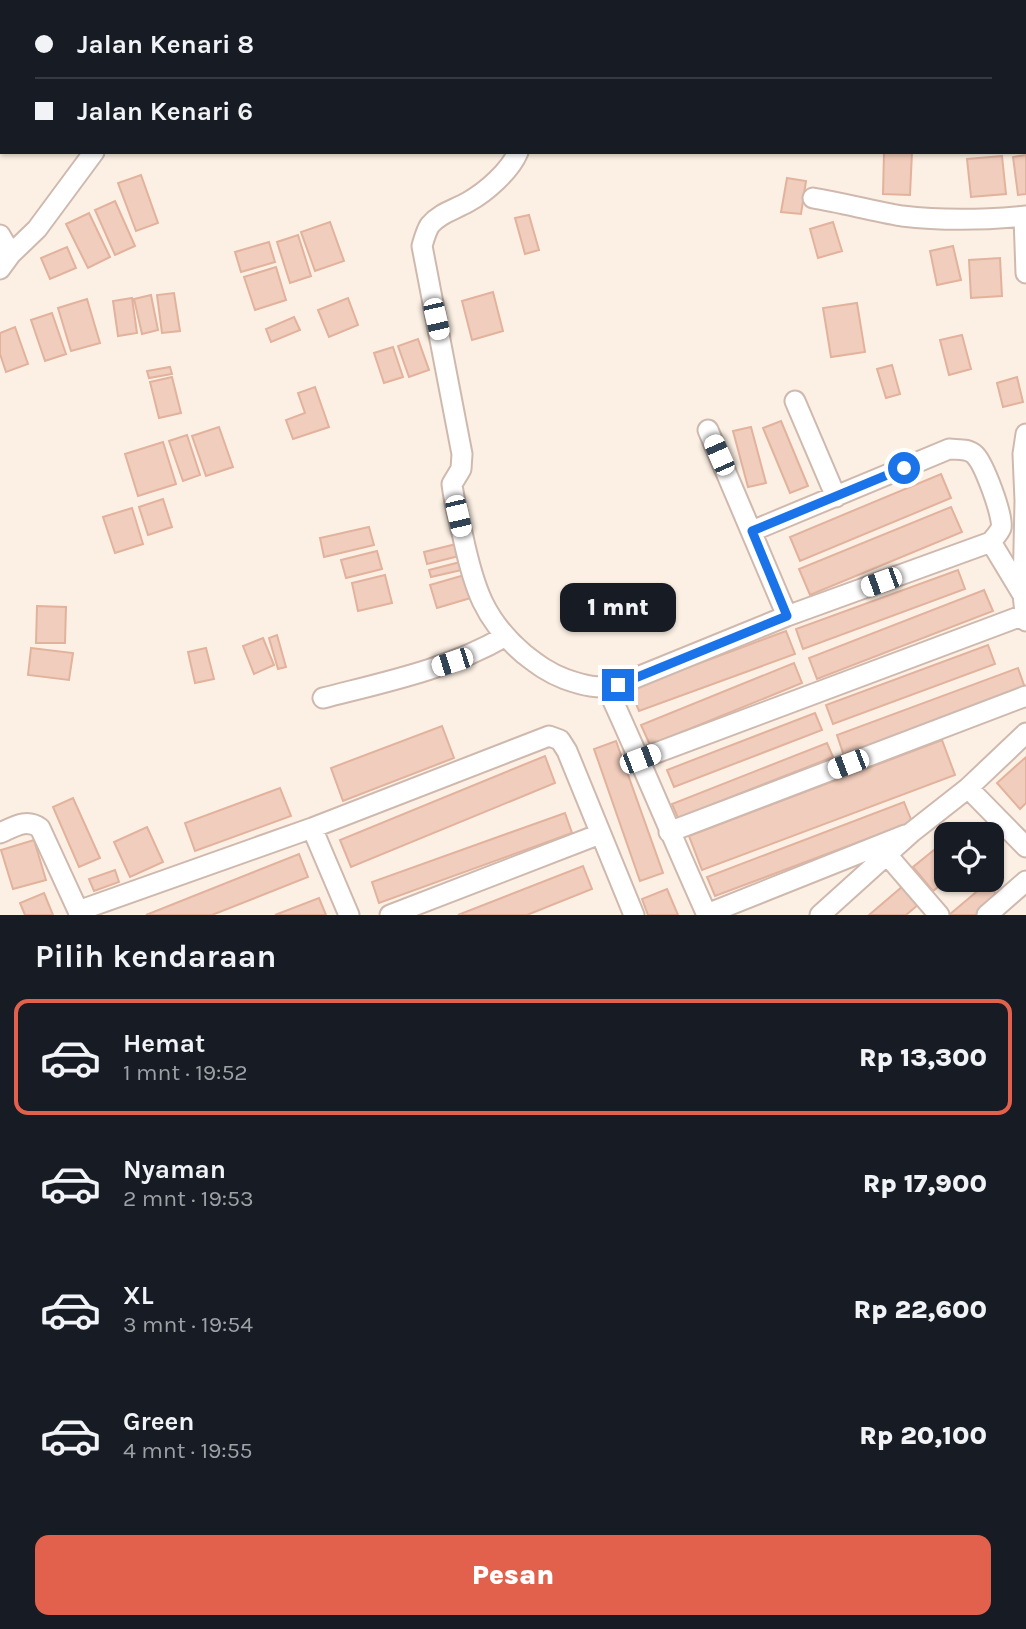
<!DOCTYPE html>
<html lang="id">
<meta charset="utf-8">
<style>
body{margin:0;font-family:Karla,sans-serif;background:#242831;color:#f1f3f6;height:100vh;display:flex;flex-direction:column;font-size:26px;white-space:nowrap}
*{box-sizing:border-box;margin:0}
p{font-size:23px;color:#9ea1a6}
.icon{flex:none;width:38px;height:38px;fill:none;stroke:currentColor;stroke-width:2;stroke-linecap:round;stroke-linejoin:round}
.map{position:relative;height:915px;overflow:hidden}
.panel{display:flex;flex-direction:column;background:#171b24;flex:1}
.panel>*{flex:none}
.top-card{position:absolute;left:0px;top:0px;width:1027px;height:154px;box-shadow:0 2px 5px #0004;display:grid;align-content:center;height:154px;padding:0 35px;background:#171b24}
.controls{position:absolute;left:934px;top:822px;display:grid;gap:14px}
.controls a{display:grid;place-items:center;width:70px;height:70px;border-radius:14px;background:#171b24;box-shadow:0 2px 5px #0004;font-size:35px}
.end{position:absolute;width:32px;height:32px;margin:-16px;border:9px solid #1a73e8;background:#fff;box-shadow:0 0 0 4px #fff}
.from{border-radius:50%}
.bubble{position:absolute;height:49px;border-radius:14px;background:#171b24;box-shadow:0 2px 5px #0004;font-size:23px;font-weight:800;line-height:49px;text-align:center}
.car{position:absolute;width:21px;height:42px;margin:-21px -10px;border-radius:9px;box-shadow:0 0 5px 2px #0007;background:linear-gradient(#fff 24%,#345 0 40%,#fff 0 76%,#345 0 86%,#fff 0)}
.top-card b{display:flex;align-items:center;gap:24px;height:66px;font-size:26px}
.top-card b+b{border-top:2px solid #363941}
.top-card i{width:18px;height:18px;background:#f1f3f6}
ul{padding:0;list-style:none}
li{display:flex;align-items:center;gap:21px;height:116px;margin:0 14px 10px;padding:0 21px;border:4px solid transparent;border-radius:14px}
li div{flex:1}
li b{display:block;font-size:26px}
li em{font-style:normal;font-weight:800}
li.on{border-color:#e2614c}
li>.icon{width:63px;height:63px;stroke-width:1.5}
h2{padding:0 35px;font-size:32px;line-height:84px}
.cta{display:flex;gap:14px;margin-top:auto;padding:14px 35px}
.cta a{flex:1;height:80px;border-radius:14px;background:#e2614c;color:#fff;font-size:28px;font-weight:800;line-height:80px;text-align:center}
.map>svg:first-child{display:block}
.building{fill:#f0cdbc;stroke:#e2b29d;stroke-width:2}
.lines{fill:none;stroke-linecap:round;stroke-linejoin:round}
.minor-casing{stroke:#cfb9ae;stroke-width:23}
.minor{stroke:#fff;stroke-width:19}
.route{stroke:#1a73e8;stroke-width:9}
</style>
<div class="map">
<svg width="1026" height="915" viewBox="0 0 1026 915">
<rect width="100%" height="100%" fill="#fcf0e4"/>
<!-- building -->
<path class="building" d="M 609,0 L 660,0 L 660,2 L 609,2 Z
M 852,0 L 976,0 L 852,2 Z
M 884,152 L 912,152 L 910,195 L 883,194 Z
M 1026,155 L 1026,194 L 1018,195 L 1013,157 Z
M 1002,156 L 1006,194 L 971,197 L 967,159 Z
M 141,175 L 158,223 L 136,231 L 118,183 Z
M 787,178 L 806,181 L 801,214 L 781,212 Z
M 115,201 L 135,246 L 115,255 L 95,210 Z
M 89,213 L 110,257 L 88,268 L 66,224 Z
M 529,215 L 539,250 L 525,254 L 515,218 Z
M 330,222 L 344,261 L 315,271 L 301,232 Z
M 833,222 L 842,251 L 818,258 L 810,229 Z
M 298,235 L 311,276 L 290,283 L 277,242 Z
M 269,242 L 275,262 L 241,272 L 235,252 Z
M 953,246 L 961,280 L 937,285 L 930,251 Z
M 67,247 L 76,268 L 50,279 L 41,258 Z
M 1000,258 L 1002,296 L 971,298 L 969,260 Z
M 276,267 L 286,300 L 255,310 L 244,277 Z
M 493,292 L 503,331 L 472,340 L 462,301 Z
M 174,293 L 180,331 L 162,333 L 157,295 Z
M 151,295 L 158,330 L 142,334 L 134,299 Z
M 132,298 L 137,333 L 118,336 L 113,301 Z
M 348,298 L 358,325 L 329,337 L 318,310 Z
M 87,299 L 100,343 L 71,351 L 58,308 Z
M 857,303 L 865,352 L 831,357 L 823,308 Z
M 52,313 L 66,354 L 45,361 L 31,320 Z
M 294,317 L 300,330 L 271,342 L 266,329 Z
M 15,327 L 28,364 L 6,372 L 0,354 L 0,333 Z
M 962,335 L 971,369 L 949,375 L 940,340 Z
M 418,339 L 429,370 L 409,377 L 398,346 Z
M 393,347 L 403,377 L 384,383 L 374,353 Z
M 892,365 L 900,394 L 886,398 L 877,369 Z
M 170,367 L 172,374 L 149,378 L 147,371 Z
M 172,377 L 181,413 L 159,418 L 150,382 Z
M 1017,377 L 1023,402 L 1003,407 L 997,383 Z
M 315,387 L 329,427 L 293,439 L 286,420 L 305,413 L 298,393 Z
M 781,421 L 808,486 L 790,493 L 763,428 Z
M 219,427 L 233,467 L 206,476 L 192,436 Z
M 751,427 L 766,483 L 748,487 L 733,431 Z
M 187,435 L 200,475 L 183,481 L 169,441 Z
M 163,442 L 176,484 L 138,496 L 125,454 Z
M 941,474 L 951,498 L 800,561 L 790,537 Z
M 163,499 L 172,527 L 148,535 L 139,507 Z
M 951,507 L 962,532 L 810,595 L 799,569 Z
M 132,508 L 143,544 L 115,553 L 103,517 Z
M 369,527 L 374,545 L 324,557 L 320,538 Z
M 460,543 L 463,555 L 427,564 L 424,552 Z
M 377,551 L 382,569 L 346,578 L 341,560 Z
M 464,561 L 466,569 L 431,577 L 429,570 Z
M 958,570 L 965,589 L 803,649 L 796,629 Z
M 468,574 L 474,597 L 437,608 L 430,585 Z
M 385,575 L 392,603 L 358,611 L 352,583 Z
M 984,590 L 993,611 L 817,679 L 809,658 Z
M 37,606 L 66,607 L 65,643 L 36,643 Z
M 786,631 L 795,654 L 639,711 L 630,689 Z
M 277,635 L 286,667 L 278,669 L 269,638 Z
M 263,638 L 274,665 L 254,674 L 243,646 Z
M 988,645 L 995,664 L 833,724 L 826,705 Z
M 31,648 L 73,653 L 69,680 L 28,675 Z
M 206,648 L 214,679 L 195,683 L 188,652 Z
M 794,663 L 802,683 L 650,745 L 641,725 Z
M 1018,668 L 1025,688 L 844,756 L 837,735 Z
M 815,713 L 822,730 L 674,787 L 667,770 Z
M 442,726 L 454,758 L 343,801 L 331,768 Z
M 942,740 L 955,775 L 702,870 L 689,836 Z
M 616,741 L 663,873 L 640,881 L 594,749 Z
M 827,743 L 833,757 L 678,818 L 672,804 Z
M 545,756 L 555,783 L 351,867 L 340,840 Z
M 1026,757 L 1026,803 L 1020,809 L 997,783 Z
M 280,788 L 291,816 L 195,851 L 185,823 Z
M 73,798 L 100,858 L 79,867 L 53,807 Z
M 904,802 L 912,822 L 715,896 L 707,877 Z
M 565,813 L 572,833 L 379,903 L 372,882 Z
M 147,827 L 163,862 L 130,877 L 114,842 Z
M 34,840 L 46,880 L 13,889 L 1,850 Z
M 945,841 L 947,843 L 947,880 L 933,891 L 913,867 Z
M 299,854 L 308,877 L 212,915 L 146,915 Z
M 583,866 L 592,889 L 527,915 L 458,915 Z
M 115,870 L 119,882 L 94,891 L 89,879 Z
M 987,883 L 999,897 L 978,915 L 949,915 Z
M 903,886 L 919,904 L 906,915 L 869,915 Z
M 667,889 L 678,915 L 648,915 L 642,899 Z
M 44,893 L 53,915 L 25,915 L 20,903 Z
M 319,898 L 326,915 L 275,915 Z"/>
<g class="lines">
<defs>
<path id="minor" d="M 56,0 L 57,2
M 487,0 L 488,2
M 998,0 L 998,2
M 305,2 L 309,0
M 841,2 L 841,0
M 0,47 L 2,47
M 518,152 C 510,171 486,192 468,202 C 454,210 440,213 430,225 C 426,231 424,239 422,246 L 462,454 L 461,469 L 452,484 C 454,502 459,520 463,537 C 474,588 484,620 524,654 C 538,665 549,673 565,679 C 582,685 599,690 618,685 L 787,616 L 991,542
M 813,198 C 843,203 872,211 902,216 C 944,221 985,220 1026,216
M 1024,217 L 1026,273
M 0,235 L 11,254
M 0,269 L 11,254 L 37,229 L 94,152
M 795,401 L 836,497
M 708,430 L 787,616
M 752,531 L 949,449 C 958,450 968,448 975,455 C 984,464 1004,517 1001,528 C 999,533 994,538 991,542 L 1023,595 L 1026,621
M 1023,594 L 1025,501 L 1023,454 L 1026,434
M 607,688 C 642,763 673,840 707,915
M 323,698 C 385,682 449,669 504,637
M 640,759 L 1024,615
M 968,788 L 1026,847
M 312,828 L 349,915
M 669,832 L 1026,696
M 0,833 C 14,827 26,818 40,828 L 80,915
M 888,856 L 939,915
M 78,911 L 312,828 L 549,736 L 560,740 L 567,751 L 634,915
M 707,914 L 905,835
M 390,915 L 600,834
M 820,915 L 912,832 L 968,788 L 1026,733
M 987,915 L 1026,881"/>
</defs>
<!-- minor casing -->
<use href="#minor" class="minor-casing"/>
<!-- minor -->
<use href="#minor" class="minor"/>
</g>
<g class="lines">
<!-- route -->
<path class="route" d="M 618,685 L 787,616 L 752,531 L 904,468"/>
</g>
</svg>
<div class="controls">
<a><svg class="icon" aria-label="locate" viewBox="0 0 24 24"><circle cx="12" cy="12" r="6"/><path d="M12 2v4M12 18v4M2 12h4M18 12h4"/></svg></a>
</div>
<i class="end from" style="left:904px;top:468px"></i>
<i class="end" style="left:618px;top:685px"></i>
<div class="bubble" style="left:560px;top:583px;width:116px">1 mnt</div>
<i class="car" style="left:436px;top:319px;rotate:167deg"></i>
<i class="car" style="left:719px;top:455px;rotate:336deg"></i>
<i class="car" style="left:458px;top:516px;rotate:167deg"></i>
<i class="car" style="left:881px;top:582px;rotate:250deg"></i>
<i class="car" style="left:452px;top:662px;rotate:252deg"></i>
<i class="car" style="left:640px;top:759px;rotate:69deg"></i>
<i class="car" style="left:848px;top:764px;rotate:249deg"></i>
<div class="top-card">
<b><i class="from"></i>Jalan Kenari 8</b>
<b><i></i>Jalan Kenari 6</b>
</div>
</div>
<section class="panel">
<h2>Pilih kendaraan</h2>
<ul>
<li class="on"><svg class="icon" aria-label="car" viewBox="0 0 24 24"><path d="M5 17H2v-5l4-1 3-4h7l3 4 3 1v5h-3M9 17h6M6 11h13"/><circle cx="7" cy="17" r="2"/><circle cx="17" cy="17" r="2"/></svg><div><b>Hemat</b><p>1 mnt · 19:52</p></div><em>Rp 13,300</em></li>
<li><svg class="icon" aria-label="car" viewBox="0 0 24 24"><path d="M5 17H2v-5l4-1 3-4h7l3 4 3 1v5h-3M9 17h6M6 11h13"/><circle cx="7" cy="17" r="2"/><circle cx="17" cy="17" r="2"/></svg><div><b>Nyaman</b><p>2 mnt · 19:53</p></div><em>Rp 17,900</em></li>
<li><svg class="icon" aria-label="car" viewBox="0 0 24 24"><path d="M5 17H2v-5l4-1 3-4h7l3 4 3 1v5h-3M9 17h6M6 11h13"/><circle cx="7" cy="17" r="2"/><circle cx="17" cy="17" r="2"/></svg><div><b>XL</b><p>3 mnt · 19:54</p></div><em>Rp 22,600</em></li>
<li><svg class="icon" aria-label="car" viewBox="0 0 24 24"><path d="M5 17H2v-5l4-1 3-4h7l3 4 3 1v5h-3M9 17h6M6 11h13"/><circle cx="7" cy="17" r="2"/><circle cx="17" cy="17" r="2"/></svg><div><b>Green</b><p>4 mnt · 19:55</p></div><em>Rp 20,100</em></li>
</ul>
<div class="cta"><a>Pesan</a></div>
</section>
